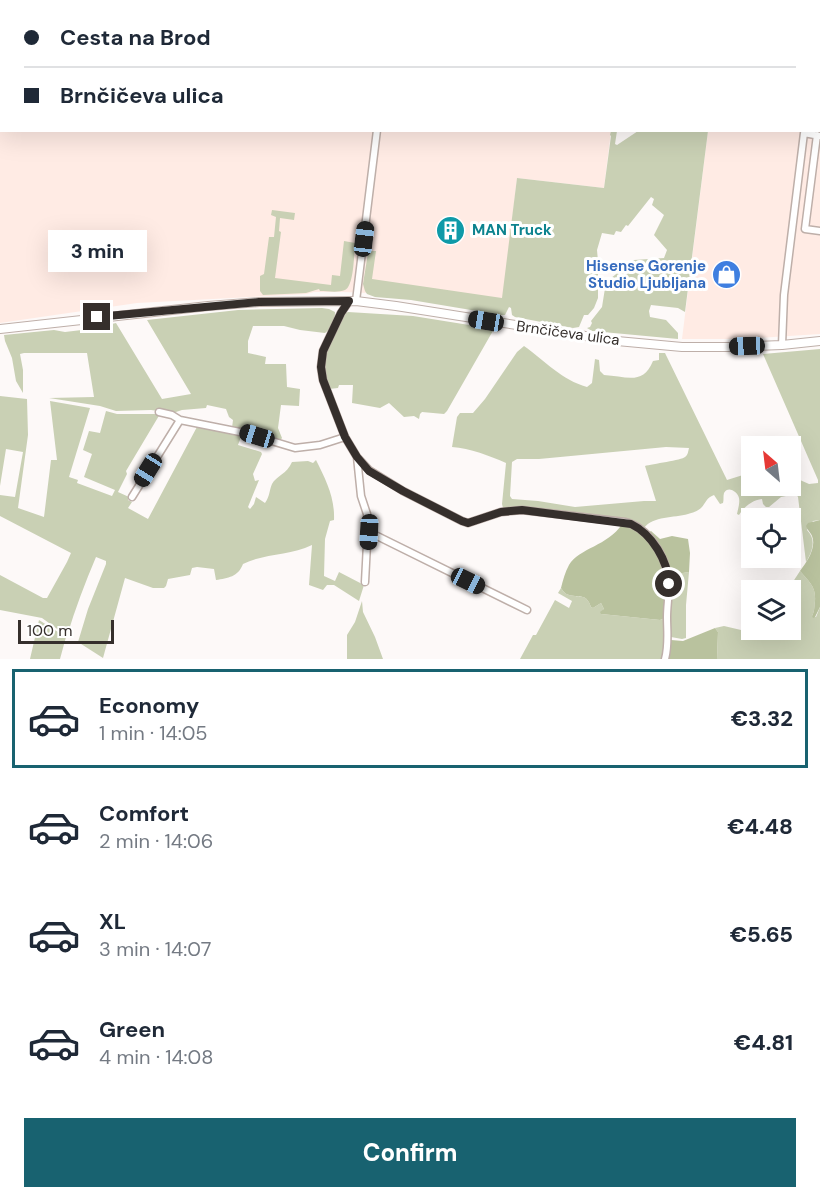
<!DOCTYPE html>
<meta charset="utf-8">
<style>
body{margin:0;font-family:"DM Sans",sans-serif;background:#f2f2f3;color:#1f2937;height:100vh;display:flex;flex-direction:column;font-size:22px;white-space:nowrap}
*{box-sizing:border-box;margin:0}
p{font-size:20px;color:#747a83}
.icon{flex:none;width:33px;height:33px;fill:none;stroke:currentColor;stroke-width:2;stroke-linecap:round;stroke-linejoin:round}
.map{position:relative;height:659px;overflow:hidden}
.panel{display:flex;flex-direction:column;background:#fff;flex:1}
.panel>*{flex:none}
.banner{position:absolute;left:0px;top:0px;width:820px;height:132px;box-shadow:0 6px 24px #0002;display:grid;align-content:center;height:132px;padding:0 24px;background:#fff}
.needle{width:39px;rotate:332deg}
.tools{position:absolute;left:741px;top:436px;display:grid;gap:12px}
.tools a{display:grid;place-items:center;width:60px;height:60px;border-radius:0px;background:#fff;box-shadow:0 6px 24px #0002;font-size:30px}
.scale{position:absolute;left:18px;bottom:15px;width:96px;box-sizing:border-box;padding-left:6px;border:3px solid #352f2c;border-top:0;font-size:16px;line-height:21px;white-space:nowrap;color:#352f2c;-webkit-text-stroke:4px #fff;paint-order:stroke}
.end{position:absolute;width:27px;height:27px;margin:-14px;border:8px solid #352f2c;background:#fff;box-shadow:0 0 0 3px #fff}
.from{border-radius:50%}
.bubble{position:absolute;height:42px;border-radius:0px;background:#fff;box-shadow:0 6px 24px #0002;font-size:20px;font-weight:800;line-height:42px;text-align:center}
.car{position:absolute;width:18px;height:36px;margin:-18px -9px;border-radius:8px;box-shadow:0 0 4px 2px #0007;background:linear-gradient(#222 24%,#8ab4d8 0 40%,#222 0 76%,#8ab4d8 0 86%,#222 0)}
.banner b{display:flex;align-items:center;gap:21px;height:57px;font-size:22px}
.banner b+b{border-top:2px solid #e0e1e3}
.banner i{width:15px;height:15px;background:#1f2937}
ul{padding:10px 0 0;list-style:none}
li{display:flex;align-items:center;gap:18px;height:99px;margin:0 12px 9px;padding:0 12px;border:3px solid transparent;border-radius:0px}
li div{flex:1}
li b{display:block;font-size:22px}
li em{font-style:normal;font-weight:800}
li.current{border-color:#186270}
li>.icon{width:54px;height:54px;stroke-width:1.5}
.cta{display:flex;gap:12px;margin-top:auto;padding:12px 24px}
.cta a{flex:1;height:69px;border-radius:0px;background:#186270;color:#fff;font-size:24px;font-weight:800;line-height:69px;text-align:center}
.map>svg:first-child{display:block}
.built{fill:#ffebe4}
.green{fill:#c9d0b4;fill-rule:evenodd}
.forest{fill:#b9c29e}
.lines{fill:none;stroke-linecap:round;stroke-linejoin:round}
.minor-casing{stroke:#beafa9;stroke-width:9}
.tertiary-casing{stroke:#beafa9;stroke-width:10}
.minor{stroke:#fff;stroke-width:6}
.tertiary{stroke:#fff;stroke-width:8}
.route{stroke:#352f2c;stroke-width:8}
.labels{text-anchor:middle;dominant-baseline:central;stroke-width:6;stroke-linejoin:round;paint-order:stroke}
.culture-label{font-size:15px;font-weight:bold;fill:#0d838f;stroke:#fff;text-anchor:start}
.shop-label{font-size:15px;font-weight:bold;fill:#366cbe;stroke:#fff;text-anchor:end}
.street-label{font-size:15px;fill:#352f2c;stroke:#fff}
</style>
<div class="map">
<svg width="820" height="659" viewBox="0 0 820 659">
<rect width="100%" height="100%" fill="#fdf9f8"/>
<!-- built -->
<path class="built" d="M 0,0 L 625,0 L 625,2 L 2,2 L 2,130 L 611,131 L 604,188 L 517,178 L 503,298 L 343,292 L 314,292 L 306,294 L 137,303 L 0,323 Z
M 726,0 L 820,0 L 820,334 L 742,339 L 682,339 L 708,131 L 819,130 L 819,2 L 725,1 Z"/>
<!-- green -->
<path class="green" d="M 611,131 L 617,131 L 615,144 L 617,145 L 638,131 L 708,131 L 685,312 L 678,308 L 651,305 L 649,311 L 650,317 L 666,320 L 678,333 L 678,339 L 592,331 L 587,328 L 590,327 L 592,323 L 591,321 L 602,307 L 606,282 L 634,260 L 664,258 L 667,250 L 654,235 L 664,215 L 652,205 L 654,199 L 651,197 L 628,226 L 626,225 L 621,232 L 616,231 L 614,235 L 602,233 L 597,250 L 598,261 L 598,298 L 594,308 L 588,315 L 584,315 L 579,327 L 573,328 L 515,317 L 512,315 L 511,308 L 509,307 L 505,315 L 501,315 L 411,300 L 375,297 L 367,294 L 365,291 L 363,284 L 368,253 L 371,251 L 376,251 L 372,279 L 502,298 L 517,178 L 604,188 L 611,136 L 610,135 Z
M 272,210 L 295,213 L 294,220 L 280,218 L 279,231 L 281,232 L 275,278 L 331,285 L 332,275 L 340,276 L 344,241 L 355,243 C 354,254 354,286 345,290 C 338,293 327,291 320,291 L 319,289 L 306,293 L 263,295 L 260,291 L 260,276 L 264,274 L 269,237 L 274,237 L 276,217 L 271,215 Z
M 322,308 L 329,309 L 335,312 C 335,321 332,328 325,333 L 300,330 L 284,326 L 253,326 L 248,341 L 248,353 L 266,357 L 265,364 L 286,364 L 287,387 L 300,389 L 299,406 L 281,405 L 278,428 L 282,438 L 279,442 L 232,428 L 233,420 L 229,417 L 226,409 L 207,405 L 206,408 L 182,410 L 173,413 L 151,410 L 116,411 L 100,406 L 49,398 L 94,397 L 87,353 L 24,353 L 20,354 L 23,370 L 23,393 L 16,381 L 12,358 L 5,341 L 4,335 L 54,330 L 65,332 L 90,329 L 116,323 L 162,399 L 191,394 L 147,320 L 238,310 Z
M 348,312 L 413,316 L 494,329 L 447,411 L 444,414 L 422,412 L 420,414 L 419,419 L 414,416 L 404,417 L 389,403 L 380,408 L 352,403 L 353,385 L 339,385 L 338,388 L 329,389 C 317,359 331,339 346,313 Z
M 524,346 C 545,361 562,380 587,387 L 592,383 L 595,359 L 599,360 L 600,371 L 604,375 C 626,376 643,386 653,361 L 659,360 L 659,353 L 665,353 L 727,480 L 743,475 L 751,468 L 752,486 L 790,486 L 791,476 L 809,484 L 818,483 L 818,480 L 763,354 L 820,349 L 820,520 L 813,521 L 807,530 C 817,540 812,552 806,562 L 798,497 L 796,494 L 781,497 L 769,507 L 766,507 L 763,504 L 762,499 C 752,500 744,507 739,515 L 737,514 C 738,509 740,503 739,498 C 738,492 728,485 724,493 C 723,496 724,500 723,503 L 720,504 L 714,495 C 706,498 706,503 701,508 C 698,511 692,513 688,514 C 674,518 653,516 644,528 L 634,522 L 617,519 L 603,518 L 530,508 L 503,508 L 502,504 L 506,463 C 490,456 470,448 452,447 L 457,417 L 460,413 L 473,413 L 485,399 L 517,352 ZM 666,447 L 689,448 C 688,452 688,455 685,457 C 682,460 652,464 645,466 L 656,501 L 644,501 L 575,507 L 538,501 L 512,499 L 510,496 L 512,462 L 517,459 L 539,459 Z
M 0,396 L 27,399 L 28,435 L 18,508 L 44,517 L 51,460 L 57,460 L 50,401 L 90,408 L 69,477 L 78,480 L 77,483 L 112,496 L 115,490 L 84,477 L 92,454 L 83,450 L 89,431 L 100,433 L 106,411 L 117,414 L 160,414 L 126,471 L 127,474 L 118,492 L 129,497 L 128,500 L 132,502 L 128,508 L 148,519 L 198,425 L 242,434 L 238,445 L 261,452 L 262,454 L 253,474 L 255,481 L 259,480 L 248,507 L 250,509 L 254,504 L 256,497 L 265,503 C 270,496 269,491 272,484 C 276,476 287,474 292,462 L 308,461 L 313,463 L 316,460 C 326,480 335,498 334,520 L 330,521 L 325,539 L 324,576 L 335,581 L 339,572 L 364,585 L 359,601 L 334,585 L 327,585 L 323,590 L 309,585 L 312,545 C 290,556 265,553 243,564 C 238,577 228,578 216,580 L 214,569 L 197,567 L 192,568 L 190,575 L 168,579 L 166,586 L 164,588 L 153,588 L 125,578 L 103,658 L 78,642 L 88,609 L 106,564 L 106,561 L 96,557 C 85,583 75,609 67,636 L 42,618 L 0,610 L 0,575 L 43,598 L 47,598 L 67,562 L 71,553 L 0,516 L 0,495 L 15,497 L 23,452 L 6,449 L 0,486 Z
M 800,571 C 809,582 816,586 815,601 C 814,607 815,610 812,616 L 816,617 L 820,607 L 820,659 L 717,659 L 718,632 L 715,628 L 724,626 L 741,630 L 790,630 L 790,591 L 787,591 Z
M 689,572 L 686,605 L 686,638 L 682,639 L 671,637 L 670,575 Z
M 561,588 C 563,591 565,594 569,595 C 581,598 586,593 591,607 L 593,608 L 601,603 L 604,609 L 601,614 L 660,620 L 665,618 L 665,646 L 662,659 L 520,659 L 533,635 L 536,635 L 555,600 L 569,608 L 572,601 L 558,593 Z
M 362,601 L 363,612 L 375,637 L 383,659 L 347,659 L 347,635 L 355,622 Z
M 39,620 L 66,637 L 60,659 L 30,659 Z"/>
<!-- forest -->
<path class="forest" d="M 820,520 L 820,607 L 815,617 L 813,618 L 812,616 C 815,610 814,607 815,601 C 816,586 809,582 800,571 C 807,562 818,546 811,534 C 809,531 807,529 806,526 L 808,523 Z
M 622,524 L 633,527 L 644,535 L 661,559 L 666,579 L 665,618 L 660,620 L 601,614 L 600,612 L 604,609 L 601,603 L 593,608 L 591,607 C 586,593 581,598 569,595 C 565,594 563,591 561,588 C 563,580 565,572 569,565 C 579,548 608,546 622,524 Z
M 651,531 L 660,539 L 672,536 L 688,539 L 690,553 L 689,572 L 670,575 L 648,533 Z
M 715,628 L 718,632 L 717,659 L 668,659 L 671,640 L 683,641 Z"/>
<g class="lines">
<defs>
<path id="minor" d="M 333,0 L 336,2
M 394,2 L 395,0
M 817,135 L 805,229 L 820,231
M 349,301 L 341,313 L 323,351 L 321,367 L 323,380 L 345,437 L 357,457 L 369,470 L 403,491 L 462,521 L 468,523 L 501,512 L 522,510 L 625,522 C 648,527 666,556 668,579 C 670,591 667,604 667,617 C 667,631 669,645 665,659
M 356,301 L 377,130
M 782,345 L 784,295 L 804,133 L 820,136
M 159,412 L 172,415 L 180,420 L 245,433 L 295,448 L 320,445 L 345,437
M 357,457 L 361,496 L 367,514 L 368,525 L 365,582
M 132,497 L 180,420
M 369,532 L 527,610"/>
<path id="tertiary" d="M 0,329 L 208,306 L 259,302 L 356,301 L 396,306 L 617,341 L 682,347 L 730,347 L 782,345 L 820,341"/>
</defs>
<!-- minor casing -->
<use href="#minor" class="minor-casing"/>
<!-- tertiary casing -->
<use href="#tertiary" class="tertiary-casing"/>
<!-- minor -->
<use href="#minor" class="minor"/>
<!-- tertiary -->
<use href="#tertiary" class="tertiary"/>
</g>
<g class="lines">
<!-- route -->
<path class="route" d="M 97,317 L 259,302 L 349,301 L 341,313 L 323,351 L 321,367 L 323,380 L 345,437 L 357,457 L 369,471 L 403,491 L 462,521 L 468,523 L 501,512 L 522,510 L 631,524 C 652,534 668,561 669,584"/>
</g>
<!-- icons -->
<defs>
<symbol id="building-disc" viewBox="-11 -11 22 22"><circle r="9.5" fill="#0f9aa8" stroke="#fff"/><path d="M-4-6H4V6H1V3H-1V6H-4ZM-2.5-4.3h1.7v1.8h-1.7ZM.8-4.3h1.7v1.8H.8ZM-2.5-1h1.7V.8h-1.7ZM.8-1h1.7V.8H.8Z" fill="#fff"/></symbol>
<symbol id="shop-disc" viewBox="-11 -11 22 22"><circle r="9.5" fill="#3f7fe0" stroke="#fff"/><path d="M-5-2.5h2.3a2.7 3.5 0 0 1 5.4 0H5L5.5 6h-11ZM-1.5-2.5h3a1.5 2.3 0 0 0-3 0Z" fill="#fff"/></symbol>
</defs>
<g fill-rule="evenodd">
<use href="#building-disc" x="434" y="214" width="33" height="33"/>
<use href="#shop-disc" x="710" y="258" width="33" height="33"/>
</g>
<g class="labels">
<!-- culture labels -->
<g class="culture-label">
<text x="472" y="230">MAN Truck</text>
</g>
<!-- shop labels -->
<g class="shop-label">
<text x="706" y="266">Hisense Gorenje<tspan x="706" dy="17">Studio Ljubljana</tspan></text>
</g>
<!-- street labels -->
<g class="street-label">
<text transform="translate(568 333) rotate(8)">Brnčičeva ulica</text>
</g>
</g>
</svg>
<div class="tools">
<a><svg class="needle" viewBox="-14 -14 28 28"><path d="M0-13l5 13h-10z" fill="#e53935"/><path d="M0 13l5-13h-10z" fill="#747a83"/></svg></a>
<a><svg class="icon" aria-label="locate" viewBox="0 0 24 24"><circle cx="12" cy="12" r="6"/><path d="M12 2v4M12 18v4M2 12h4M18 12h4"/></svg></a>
<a><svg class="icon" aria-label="layers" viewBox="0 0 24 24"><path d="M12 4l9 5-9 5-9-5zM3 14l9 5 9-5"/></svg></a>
</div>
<div class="scale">100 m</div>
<i class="end from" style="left:669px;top:584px"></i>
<i class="end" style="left:97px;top:317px"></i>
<div class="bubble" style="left:48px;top:230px;width:99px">3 min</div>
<i class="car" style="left:364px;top:239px;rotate:7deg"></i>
<i class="car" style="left:486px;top:321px;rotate:279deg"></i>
<i class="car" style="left:747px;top:346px;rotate:268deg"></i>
<i class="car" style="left:257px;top:436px;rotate:287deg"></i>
<i class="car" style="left:148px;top:470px;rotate:212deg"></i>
<i class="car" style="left:369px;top:532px;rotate:183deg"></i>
<i class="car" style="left:468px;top:581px;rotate:116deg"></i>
<div class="banner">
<b><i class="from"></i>Cesta na Brod</b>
<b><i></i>Brnčičeva ulica</b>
</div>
</div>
<section class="panel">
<ul>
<li class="current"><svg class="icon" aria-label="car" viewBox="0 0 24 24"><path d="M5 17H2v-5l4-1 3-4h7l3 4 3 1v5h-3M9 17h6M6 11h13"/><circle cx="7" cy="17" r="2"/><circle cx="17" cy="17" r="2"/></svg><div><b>Economy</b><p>1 min · 14:05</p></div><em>€3.32</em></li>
<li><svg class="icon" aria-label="car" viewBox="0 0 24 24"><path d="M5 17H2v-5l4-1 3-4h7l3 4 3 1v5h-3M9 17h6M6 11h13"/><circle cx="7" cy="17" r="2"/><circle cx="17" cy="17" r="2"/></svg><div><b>Comfort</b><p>2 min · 14:06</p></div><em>€4.48</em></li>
<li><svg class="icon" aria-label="car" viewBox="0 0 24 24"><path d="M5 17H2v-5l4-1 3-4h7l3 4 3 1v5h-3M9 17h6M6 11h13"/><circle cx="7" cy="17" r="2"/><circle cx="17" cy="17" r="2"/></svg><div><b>XL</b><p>3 min · 14:07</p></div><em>€5.65</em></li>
<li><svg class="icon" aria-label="car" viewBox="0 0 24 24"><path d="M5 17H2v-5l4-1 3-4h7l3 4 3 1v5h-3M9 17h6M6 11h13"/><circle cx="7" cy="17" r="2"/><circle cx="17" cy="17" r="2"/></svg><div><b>Green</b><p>4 min · 14:08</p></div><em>€4.81</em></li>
</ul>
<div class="cta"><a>Confirm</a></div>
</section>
